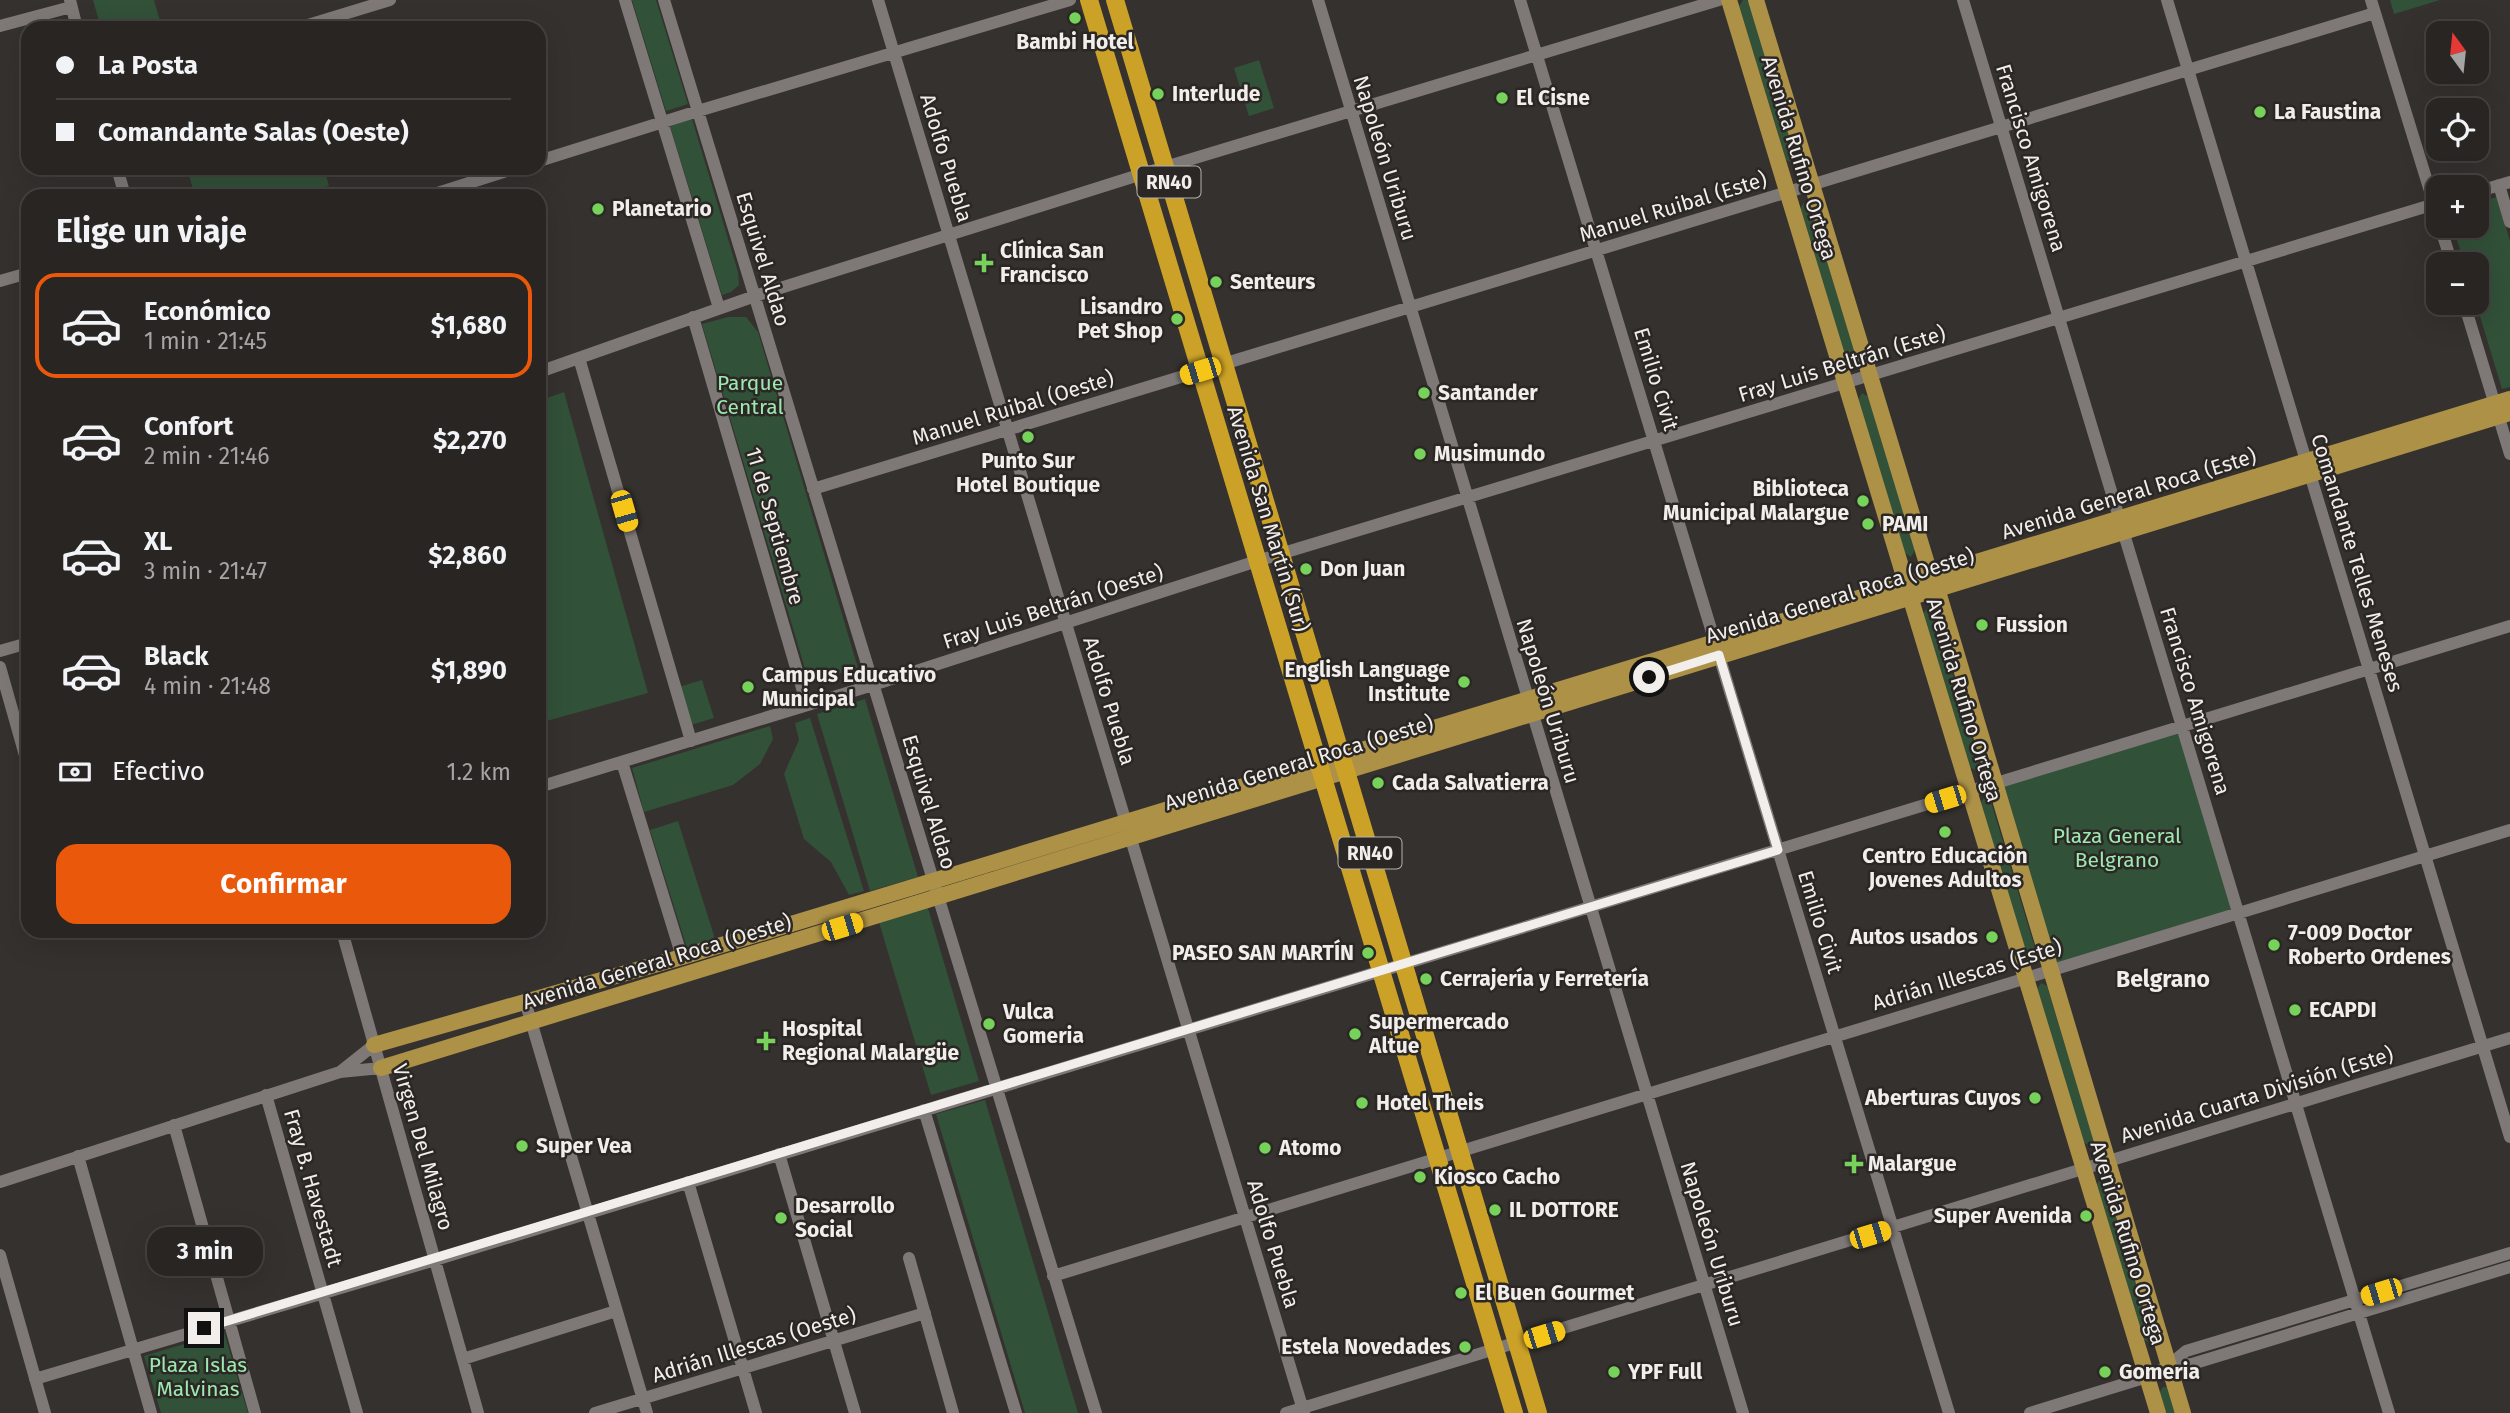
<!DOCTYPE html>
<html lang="es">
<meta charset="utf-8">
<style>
body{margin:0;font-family:"Fira Sans",sans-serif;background:#34312f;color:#f1f3f6;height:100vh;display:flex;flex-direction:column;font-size:26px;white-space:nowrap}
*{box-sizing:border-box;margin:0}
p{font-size:23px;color:#a5a5a5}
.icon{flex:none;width:38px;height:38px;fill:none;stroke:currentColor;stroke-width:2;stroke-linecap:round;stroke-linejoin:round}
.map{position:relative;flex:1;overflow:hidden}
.side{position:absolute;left:21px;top:189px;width:525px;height:749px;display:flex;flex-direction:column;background:#282522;border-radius:21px;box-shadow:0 7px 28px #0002,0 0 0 2px #444240}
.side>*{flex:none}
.guide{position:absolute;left:21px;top:21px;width:525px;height:154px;border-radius:21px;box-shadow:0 7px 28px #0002,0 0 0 2px #444240;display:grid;align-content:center;height:154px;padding:0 35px;background:#282522}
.needle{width:46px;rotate:345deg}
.buttons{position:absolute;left:2426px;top:21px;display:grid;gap:14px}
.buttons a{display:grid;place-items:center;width:63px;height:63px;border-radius:14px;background:#282522;box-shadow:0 7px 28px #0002,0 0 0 2px #444240;font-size:35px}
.end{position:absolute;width:32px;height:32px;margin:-16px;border:9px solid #f1eeec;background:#111;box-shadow:0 0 0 4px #111}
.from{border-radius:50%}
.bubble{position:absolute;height:49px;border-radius:21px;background:#282522;box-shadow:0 7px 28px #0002,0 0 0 2px #444240;font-size:23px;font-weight:700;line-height:49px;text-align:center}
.car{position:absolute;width:21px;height:42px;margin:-21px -10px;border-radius:9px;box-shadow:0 0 5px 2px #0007;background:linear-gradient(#f5c518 24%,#345 0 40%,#f5c518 0 76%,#345 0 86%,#f5c518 0)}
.guide b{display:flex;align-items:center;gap:24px;height:66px;font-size:26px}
.guide b+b{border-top:2px solid #444240}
.guide i{width:18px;height:18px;background:#f1f3f6}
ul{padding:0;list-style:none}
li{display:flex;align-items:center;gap:21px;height:105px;margin:0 14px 10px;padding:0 21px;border:4px solid transparent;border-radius:21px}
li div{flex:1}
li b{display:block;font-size:26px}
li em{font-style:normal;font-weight:700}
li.active{border-color:#ea580c}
li>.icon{width:63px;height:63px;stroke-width:1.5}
h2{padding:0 35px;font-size:32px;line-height:84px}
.pay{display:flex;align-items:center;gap:18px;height:77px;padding:0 35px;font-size:26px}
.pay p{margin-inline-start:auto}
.button{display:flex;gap:14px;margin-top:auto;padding:14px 35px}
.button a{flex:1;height:80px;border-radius:21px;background:#ea580c;color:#fff;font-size:28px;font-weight:700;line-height:80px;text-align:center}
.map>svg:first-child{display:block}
.green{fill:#325139}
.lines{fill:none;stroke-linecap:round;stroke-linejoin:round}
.minor{stroke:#7e7976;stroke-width:12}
.major{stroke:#ac9147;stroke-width:16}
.highway{stroke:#cba128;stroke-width:18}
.route{stroke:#f1eeec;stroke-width:9}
.poi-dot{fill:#76d25a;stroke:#2b2725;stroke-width:2.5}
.labels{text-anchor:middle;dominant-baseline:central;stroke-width:5;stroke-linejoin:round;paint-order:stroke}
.shield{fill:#2b2725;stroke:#b6b2b0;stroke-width:2}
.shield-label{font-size:19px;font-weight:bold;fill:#f1eeec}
.poi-label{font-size:21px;font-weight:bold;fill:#f1eeec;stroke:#2b2725;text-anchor:start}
.street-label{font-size:21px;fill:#f1eeec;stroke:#2b2725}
.park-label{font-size:21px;fill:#9ce9af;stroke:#2b2725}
.neighbourhood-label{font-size:23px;font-weight:bold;fill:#f1eeec;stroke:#2b2725}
</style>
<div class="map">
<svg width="2510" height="1413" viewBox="0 0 2510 1413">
<rect width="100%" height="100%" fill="#35312e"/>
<!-- green -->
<path class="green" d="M 93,0 L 154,0 L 162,28 L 101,28 Z
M 632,0 L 656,0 L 688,104 L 666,111 Z
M 1743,0 L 1748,0 L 1750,4 L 1797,157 L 1793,163 L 1786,160 L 1739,6 Z
M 2390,0 L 2440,0 L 2394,14 Z
M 1259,60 L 1274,108 L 1249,116 L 1234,68 Z
M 692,119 L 738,272 L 739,285 L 731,292 L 722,295 L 670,126 Z
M 187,168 L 324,168 L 329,186 L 294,196 L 195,196 Z
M 2497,197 L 2510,241 L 2510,387 L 2502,389 L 2476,303 L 2476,264 L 2464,264 L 2453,226 L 2476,226 L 2476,203 Z
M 1804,202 L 1810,206 L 1857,359 L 1853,366 L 1846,362 L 1800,209 Z
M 728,317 L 746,317 L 758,332 L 858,668 L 809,682 L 702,324 Z
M 564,392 L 648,693 L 539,723 L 539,401 Z
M 1862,393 L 1869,397 L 1915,550 L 1911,557 L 1905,553 L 1858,400 Z
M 1927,608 L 1934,612 L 1980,765 L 1976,771 L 1970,767 L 1923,614 Z
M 702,680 L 714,718 L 691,725 L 679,687 Z
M 865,699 L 918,877 L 870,891 L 817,714 Z
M 810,718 L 864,891 L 849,895 L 831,862 L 804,839 L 784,774 L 799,740 L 795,723 Z
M 770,726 L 773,739 L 760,764 L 733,785 L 644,812 L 632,768 Z
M 2182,726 L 2238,913 L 2052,970 L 1996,784 Z
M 1984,798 L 1991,802 L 2037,955 L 2033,961 L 2027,957 L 1980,804 Z
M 678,821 L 715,939 L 687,948 L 650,830 Z
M 927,905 L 979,1081 L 931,1095 L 878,919 Z
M 2041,983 L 2047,986 L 2094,1140 L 2090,1146 L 2083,1142 L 2037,989 Z
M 985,1100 L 1078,1413 L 1025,1413 L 936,1114 Z
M 2100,1179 L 2107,1183 L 2153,1336 L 2149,1343 L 2143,1339 L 2096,1186 Z
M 224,1332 L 248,1413 L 161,1413 L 144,1356 Z
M 2163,1387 L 2167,1387 L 2177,1413 L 2165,1413 L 2159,1393 Z"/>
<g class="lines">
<!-- minor -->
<path class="minor" d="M 70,0 L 77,28
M 625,0 L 719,308
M 664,0 L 1096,1413
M 878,0 L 1304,1413
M 1318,0 L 1743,1413
M 1520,0 L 1949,1413
M 1963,0 L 2389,1413
M 2167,0 L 2510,1137
M 2371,0 L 2438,217
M 0,26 L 71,7
M 298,28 L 390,0
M 539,161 L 698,111 L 1070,0
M 117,168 L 125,196
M 2499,185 L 2510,222
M 2476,192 L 2510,182
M 428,196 L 516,168
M 2440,226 L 2452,264
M 0,281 L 28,273
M 2464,303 L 2510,454
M 693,317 L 807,705
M 579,358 L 691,741
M 539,372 L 755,296 L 1142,174 L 1719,0
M 813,489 L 2375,13
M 0,651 L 28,643
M 0,667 L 28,766
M 622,762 L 682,957
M 539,787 L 873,685 L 1257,561 L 2438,203
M 342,931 L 478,1413
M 525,1001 L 647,1413
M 340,1072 L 374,1045
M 266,1095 L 357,1413
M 924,1110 L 1016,1413
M 174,1125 L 255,1413
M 779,1154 L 855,1413
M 78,1156 L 151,1413
M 0,1182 L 340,1072 L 381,1068
M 688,1182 L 756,1413
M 2510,1253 L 2186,1351 L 2168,1366 L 2192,1364 L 2510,1267
M 0,1255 L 45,1413
M 909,1258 L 953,1413
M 1053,1276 L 2510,830
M 463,1359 L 616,1311
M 35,1379 L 435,1260 L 2510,626
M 595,1413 L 925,1313
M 1286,1413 L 2510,1038
M 2030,1413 L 2147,1377 L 2168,1366"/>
<!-- major -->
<path class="major" d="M 1729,0 L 2158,1413
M 1756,0 L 1931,577 L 1937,588 L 2183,1413
M 374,1045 L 682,957 L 933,881 L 2510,399
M 381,1068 L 2510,413"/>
<!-- highway -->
<path class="highway" d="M 1089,0 L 1514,1413
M 1115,0 L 1538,1413"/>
</g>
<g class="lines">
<!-- route -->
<path class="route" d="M 204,1328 L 1778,850 L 1719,655 L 1649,677"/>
</g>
<!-- markers -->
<g class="poi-dot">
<circle cx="1075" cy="18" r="7"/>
<circle cx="1158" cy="94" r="7"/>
<circle cx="1502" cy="98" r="7"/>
<circle cx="2260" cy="112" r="7"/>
<circle cx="598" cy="209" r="7"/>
<path d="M980.5 252.5h7v7h7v7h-7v7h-7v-7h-7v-7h7z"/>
<circle cx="1216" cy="282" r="7"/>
<circle cx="1177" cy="319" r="7"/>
<circle cx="1424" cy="393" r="7"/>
<circle cx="1028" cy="437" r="7"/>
<circle cx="1420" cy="454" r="7"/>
<circle cx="1863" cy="501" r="7"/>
<circle cx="1868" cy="524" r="7"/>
<circle cx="1306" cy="569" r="7"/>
<circle cx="1982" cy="625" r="7"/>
<circle cx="1464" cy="682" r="7"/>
<circle cx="748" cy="687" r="7"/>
<circle cx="1378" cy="783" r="7"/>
<circle cx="1945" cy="832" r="7"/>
<circle cx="1992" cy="937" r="7"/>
<circle cx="2274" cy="945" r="7"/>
<circle cx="1368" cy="953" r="7"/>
<circle cx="1426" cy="979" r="7"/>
<circle cx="2295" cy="1010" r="7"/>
<circle cx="989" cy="1024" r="7"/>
<circle cx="1355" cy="1034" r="7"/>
<path d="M762.5 1030.5h7v7h7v7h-7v7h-7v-7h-7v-7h7z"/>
<circle cx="2035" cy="1098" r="7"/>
<circle cx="1362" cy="1103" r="7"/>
<circle cx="522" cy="1146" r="7"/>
<circle cx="1265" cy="1148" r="7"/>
<path d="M1850.5 1153.5h7v7h7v7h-7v7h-7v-7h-7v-7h7z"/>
<circle cx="1420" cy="1177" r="7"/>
<circle cx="1495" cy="1210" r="7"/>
<circle cx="2086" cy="1216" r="7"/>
<circle cx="781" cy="1218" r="7"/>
<circle cx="1461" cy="1293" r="7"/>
<circle cx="1465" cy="1347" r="7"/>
<circle cx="1614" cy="1372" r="7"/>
<circle cx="2105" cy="1372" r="7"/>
</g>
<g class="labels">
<!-- shield labels -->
<g class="shield">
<rect x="1137.5" y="166.5" width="63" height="31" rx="5"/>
<rect x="1338.5" y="837.5" width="63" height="31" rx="5"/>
</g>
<g class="shield-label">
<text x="1169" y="182">RN40</text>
<text x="1370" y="853">RN40</text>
</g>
<!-- poi labels -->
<g class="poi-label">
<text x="1075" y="42" text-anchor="middle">Bambi Hotel</text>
<text x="1172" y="94">Interlude</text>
<text x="1516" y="98">El Cisne</text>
<text x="2274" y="112">La Faustina</text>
<text x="612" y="209">Planetario</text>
<text x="1000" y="251">Clínica San<tspan x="1000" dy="24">Francisco</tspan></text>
<text x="1230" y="282">Senteurs</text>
<text x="1163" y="307" text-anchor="end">Lisandro<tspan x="1163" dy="24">Pet Shop</tspan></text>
<text x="1438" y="393">Santander</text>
<text x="1434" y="454">Musimundo</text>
<text x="1028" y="461" text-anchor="middle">Punto Sur<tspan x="1028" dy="24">Hotel Boutique</tspan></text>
<text x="1849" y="489" text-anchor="end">Biblioteca<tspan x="1849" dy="24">Municipal Malargue</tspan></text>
<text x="1882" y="524">PAMI</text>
<text x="1320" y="569">Don Juan</text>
<text x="1996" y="625">Fussion</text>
<text x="1450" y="670" text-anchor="end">English Language<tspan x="1450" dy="24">Institute</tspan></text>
<text x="762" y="675">Campus Educativo<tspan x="762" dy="24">Municipal</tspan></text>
<text x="1392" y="783">Cada Salvatierra</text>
<text x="1945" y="856" text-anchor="middle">Centro Educación<tspan x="1945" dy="24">Jovenes Adultos</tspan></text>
<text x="2288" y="933">7-009 Doctor<tspan x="2288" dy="24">Roberto Ordenes</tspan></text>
<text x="1978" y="937" text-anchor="end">Autos usados</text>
<text x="1354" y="953" text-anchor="end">PASEO SAN MARTÍN</text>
<text x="1440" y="979">Cerrajería y Ferretería</text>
<text x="2309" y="1010">ECAPDI</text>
<text x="1003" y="1012">Vulca<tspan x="1003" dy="24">Gomeria</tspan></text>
<text x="1369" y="1022">Supermercado<tspan x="1369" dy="24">Altue</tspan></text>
<text x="782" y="1029">Hospital<tspan x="782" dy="24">Regional Malargüe</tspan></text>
<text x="2021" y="1098" text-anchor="end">Aberturas Cuyos</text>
<text x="1376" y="1103">Hotel Theis</text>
<text x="536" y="1146">Super Vea</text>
<text x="1279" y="1148">Atomo</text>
<text x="1868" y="1164">Malargue</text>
<text x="1434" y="1177">Kiosco Cacho</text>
<text x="795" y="1206">Desarrollo<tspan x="795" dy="24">Social</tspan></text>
<text x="1509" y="1210">IL DOTTORE</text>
<text x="2072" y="1216" text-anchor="end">Super Avenida</text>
<text x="1475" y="1293">El Buen Gourmet</text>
<text x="1451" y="1347" text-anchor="end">Estela Novedades</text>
<text x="1628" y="1372">YPF Full</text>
<text x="2119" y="1372">Gomeria</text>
</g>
<!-- street labels -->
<g class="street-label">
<text transform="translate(946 158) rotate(73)">Adolfo Puebla</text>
<text transform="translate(1385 158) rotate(73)">Napoleón Uriburu</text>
<text transform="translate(1799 158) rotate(73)">Avenida Rufino Ortega</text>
<text transform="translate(2031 158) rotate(73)">Francisco Amigorena</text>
<text transform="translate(1673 207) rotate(-17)">Manuel Ruibal (Este)</text>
<text transform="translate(763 259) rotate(73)">Esquivel Aldao</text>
<text transform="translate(1842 364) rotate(-17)">Fray Luis Beltrán (Este)</text>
<text transform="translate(1656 379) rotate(73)">Emilio Civit</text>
<text transform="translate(1013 408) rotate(-17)">Manuel Ruibal (Oeste)</text>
<text transform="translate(2129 494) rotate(-17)">Avenida General Roca (Este)</text>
<text transform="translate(1268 519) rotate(73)">Avenida San Martín (Sur)</text>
<text transform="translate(775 526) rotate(74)">11 de Septiembre</text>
<text transform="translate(2357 563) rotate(73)">Comandante Telles Meneses</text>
<text transform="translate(1840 596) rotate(-17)">Avenida General Roca (Oeste)</text>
<text transform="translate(1053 607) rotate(-18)">Fray Luis Beltrán (Oeste)</text>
<text transform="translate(1964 700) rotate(73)">Avenida Rufino Ortega</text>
<text transform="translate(1109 701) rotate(73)">Adolfo Puebla</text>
<text transform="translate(1548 701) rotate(73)">Napoleón Uriburu</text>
<text transform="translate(2195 701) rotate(73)">Francisco Amigorena</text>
<text transform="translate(1299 763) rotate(-17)">Avenida General Roca (Oeste)</text>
<text transform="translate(929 802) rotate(73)">Esquivel Aldao</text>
<text transform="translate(1820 922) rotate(73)">Emilio Civit</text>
<text transform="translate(657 962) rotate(-17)">Avenida General Roca (Oeste)</text>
<text transform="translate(1967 975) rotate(-17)">Adrián Illescas (Este)</text>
<text transform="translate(2257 1095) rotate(-17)">Avenida Cuarta División (Este)</text>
<text transform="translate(423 1147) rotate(74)">Virgen Del Milagro</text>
<text transform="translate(313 1188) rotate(74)">Fray B. Havestadt</text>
<text transform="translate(2128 1243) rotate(73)">Avenida Rufino Ortega</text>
<text transform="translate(1273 1244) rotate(73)">Adolfo Puebla</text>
<text transform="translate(1712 1244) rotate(73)">Napoleón Uriburu</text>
<text transform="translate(754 1345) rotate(-17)">Adrián Illescas (Oeste)</text>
</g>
<!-- park labels -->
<g class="park-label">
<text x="750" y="383">Parque<tspan x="750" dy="24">Central</tspan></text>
<text x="2117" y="836">Plaza General<tspan x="2117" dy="24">Belgrano</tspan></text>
<text x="198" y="1365">Plaza Islas<tspan x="198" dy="24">Malvinas</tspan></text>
</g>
<!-- neighbourhood labels -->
<g class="neighbourhood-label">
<text x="2163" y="979">Belgrano</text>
</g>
</g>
</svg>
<div class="buttons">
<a><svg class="needle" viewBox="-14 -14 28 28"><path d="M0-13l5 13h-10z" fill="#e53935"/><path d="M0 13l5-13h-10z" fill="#a5a5a5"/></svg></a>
<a><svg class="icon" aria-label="locate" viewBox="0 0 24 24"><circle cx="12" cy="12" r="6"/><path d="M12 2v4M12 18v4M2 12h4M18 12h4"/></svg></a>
<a>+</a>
<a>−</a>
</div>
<i class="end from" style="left:1649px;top:677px"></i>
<i class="end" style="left:204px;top:1328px"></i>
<div class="bubble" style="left:147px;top:1227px;width:116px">3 min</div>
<i class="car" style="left:1200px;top:371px;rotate:253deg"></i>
<i class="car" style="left:624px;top:511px;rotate:164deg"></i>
<i class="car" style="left:1945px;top:799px;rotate:253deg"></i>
<i class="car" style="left:842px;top:927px;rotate:73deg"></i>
<i class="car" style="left:1870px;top:1235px;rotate:73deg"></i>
<i class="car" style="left:2381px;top:1292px;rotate:253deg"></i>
<i class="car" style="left:1544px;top:1335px;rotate:73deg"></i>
<div class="guide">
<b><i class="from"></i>La Posta</b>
<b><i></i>Comandante Salas (Oeste)</b>
</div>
<section class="side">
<h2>Elige un viaje</h2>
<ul>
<li class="active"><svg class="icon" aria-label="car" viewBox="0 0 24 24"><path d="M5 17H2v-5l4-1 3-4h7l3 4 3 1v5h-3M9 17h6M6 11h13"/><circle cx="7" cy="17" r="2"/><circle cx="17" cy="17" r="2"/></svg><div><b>Económico</b><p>1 min · 21:45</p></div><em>$1,680</em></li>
<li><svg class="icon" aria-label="car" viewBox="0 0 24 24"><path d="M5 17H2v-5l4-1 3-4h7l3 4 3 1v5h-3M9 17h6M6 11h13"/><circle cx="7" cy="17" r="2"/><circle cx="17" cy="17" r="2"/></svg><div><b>Confort</b><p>2 min · 21:46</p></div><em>$2,270</em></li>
<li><svg class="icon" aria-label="car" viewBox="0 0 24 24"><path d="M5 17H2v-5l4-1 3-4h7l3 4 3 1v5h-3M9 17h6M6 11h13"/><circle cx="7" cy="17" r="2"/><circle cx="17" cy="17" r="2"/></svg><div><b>XL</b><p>3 min · 21:47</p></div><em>$2,860</em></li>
<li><svg class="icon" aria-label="car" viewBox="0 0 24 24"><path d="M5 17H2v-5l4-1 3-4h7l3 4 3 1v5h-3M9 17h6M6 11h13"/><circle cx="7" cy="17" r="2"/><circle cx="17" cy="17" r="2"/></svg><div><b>Black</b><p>4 min · 21:48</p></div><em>$1,890</em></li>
</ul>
<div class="pay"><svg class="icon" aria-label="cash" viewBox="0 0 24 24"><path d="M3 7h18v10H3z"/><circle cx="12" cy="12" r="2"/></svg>Efectivo<p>1.2 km</p></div>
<div class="button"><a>Confirmar</a></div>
</section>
</div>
